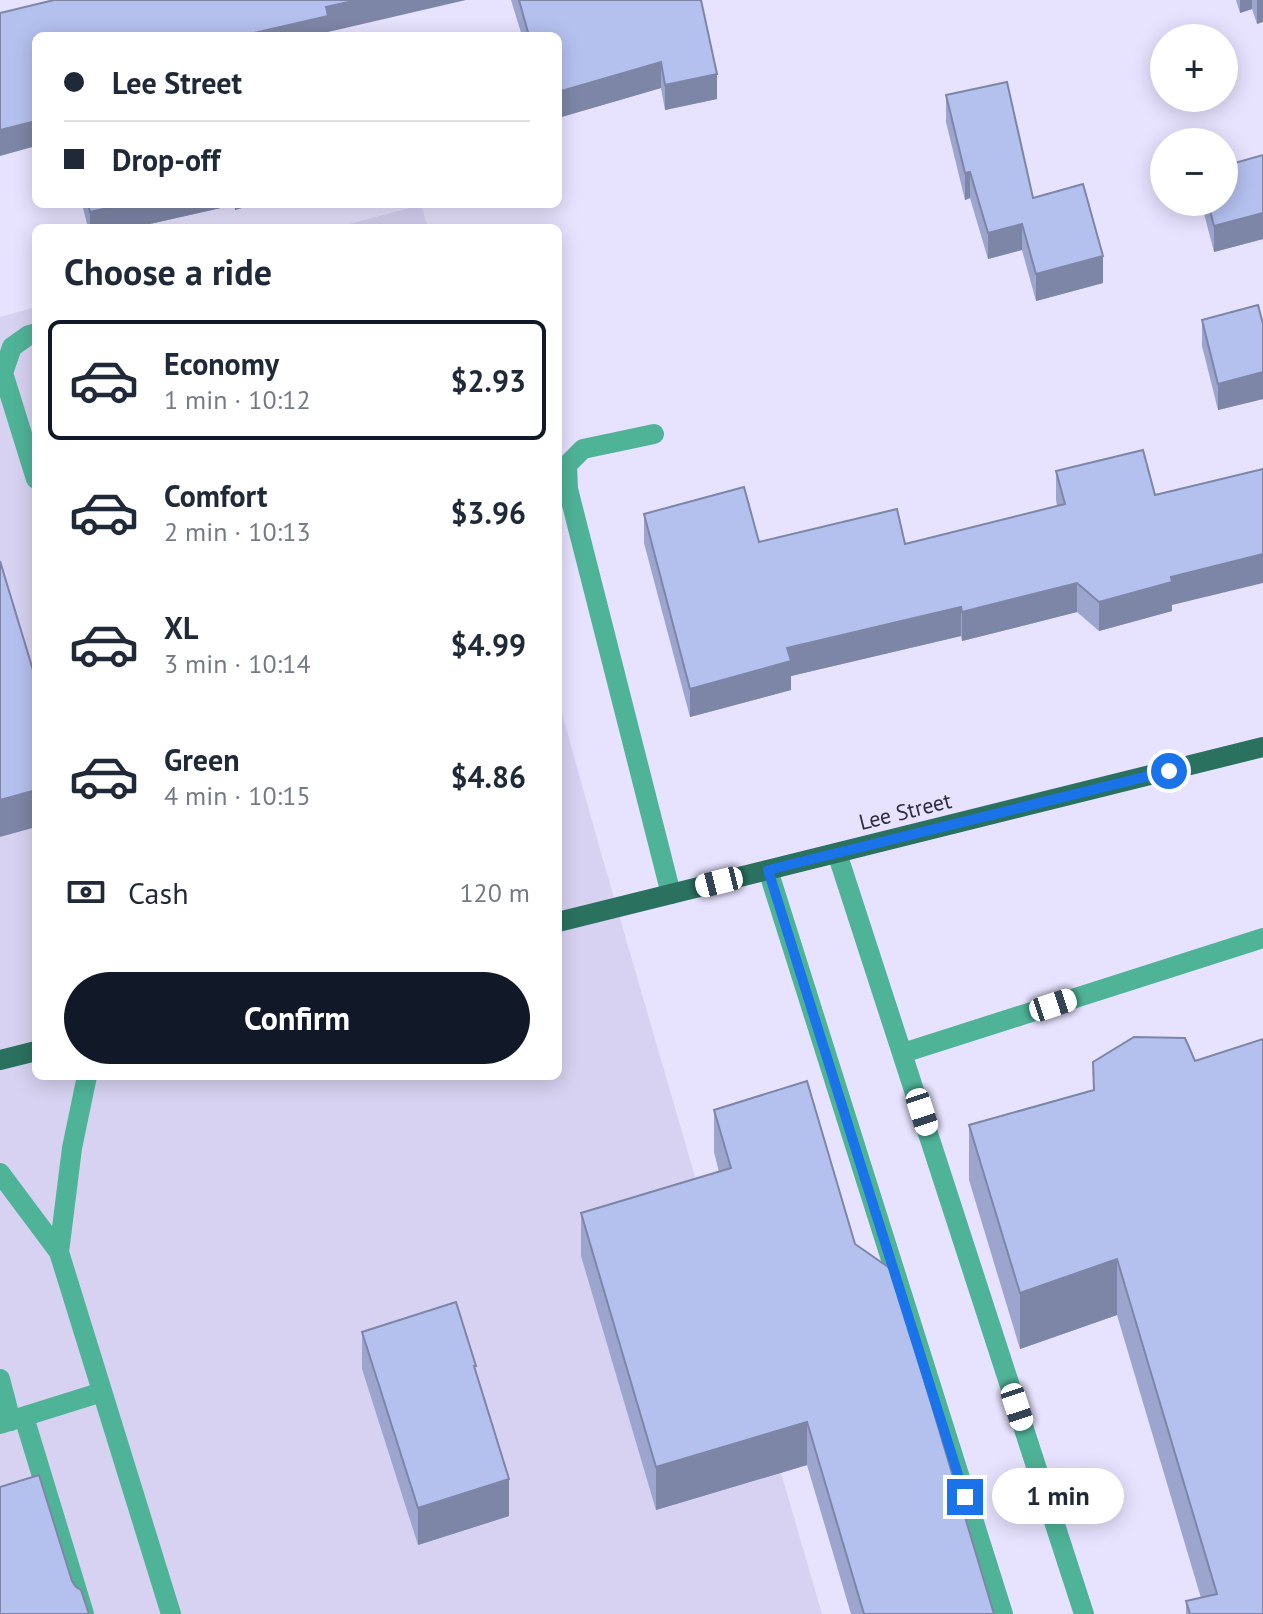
<!DOCTYPE html>
<meta charset="utf-8">
<style>
body{margin:0;font-family:"PT Sans",sans-serif;background:#f2f2f3;color:#1f2937;height:100vh;display:flex;flex-direction:column;font-size:30px;white-space:nowrap}
*{box-sizing:border-box;margin:0}
p{font-size:26px;color:#747a83}
.icon{flex:none;width:44px;height:44px;fill:none;stroke:currentColor;stroke-width:2;stroke-linecap:round;stroke-linejoin:round}
.map{position:relative;flex:1;overflow:hidden}
.details{position:absolute;left:32px;top:224px;width:530px;height:856px;display:flex;flex-direction:column;background:#fff;border-radius:12px;box-shadow:0 4px 20px #0003}
.details>*{flex:none}
.guide{position:absolute;left:32px;top:32px;width:530px;height:176px;border-radius:12px;box-shadow:0 4px 20px #0003;display:grid;align-content:center;height:176px;padding:0 32px;background:#fff}
.controls{position:absolute;left:1150px;top:24px;display:grid;gap:16px}
.controls a{display:grid;place-items:center;width:88px;height:88px;border-radius:50%;background:#fff;box-shadow:0 4px 20px #0003;font-size:40px}
.end{position:absolute;width:36px;height:36px;margin:-18px;border:10px solid #1a73e8;background:#fff;box-shadow:0 0 0 4px #fff}
.from{border-radius:50%}
.bubble{position:absolute;height:56px;border-radius:28px;background:#fff;box-shadow:0 4px 20px #0003;font-size:26px;font-weight:700;line-height:56px;text-align:center}
.car{position:absolute;width:24px;height:48px;margin:-24px -12px;border-radius:10px;box-shadow:0 0 6px 2px #0007;background:linear-gradient(#fff 24%,#345 0 40%,#fff 0 76%,#345 0 86%,#fff 0)}
.guide b{display:flex;align-items:center;gap:28px;height:76px;font-size:30px}
.guide b+b{border-top:2px solid #e0e1e3}
.guide i{width:20px;height:20px;background:#1f2937}
ul{padding:0;list-style:none}
li{display:flex;align-items:center;gap:24px;height:120px;margin:0 16px 12px;padding:0 16px;border:4px solid transparent;border-radius:12px}
li div{flex:1}
li b{display:block;font-size:30px}
li em{font-style:normal;font-weight:700}
li.on{border-color:#111827}
li>.icon{width:72px;height:72px;stroke-width:1.5}
h2{padding:0 32px;font-size:36px;line-height:96px}
.pay{display:flex;align-items:center;gap:20px;height:88px;padding:0 32px;font-size:30px}
.pay p{margin-inline-start:auto}
.cta{display:flex;gap:16px;margin-top:auto;padding:16px 32px}
.cta a{flex:1;height:92px;border-radius:48px;background:#111827;color:#fff;font-size:32px;font-weight:700;line-height:92px;text-align:center}
.map>svg:first-child{display:block}
.built{fill:#d7d2f1}
.lines{fill:none;stroke-linecap:round;stroke-linejoin:round}
.minor{stroke:#4fb398;stroke-width:20}
.major{stroke:#2a725f;stroke-width:20}
.wall{fill:#9ba5cd}
.shaded-wall{fill:#7e86a7}
.building{fill:#b4c0ee;stroke:#7e86a7;stroke-width:2}
.route{stroke:#1a73e8;stroke-width:10}
.labels{text-anchor:middle;dominant-baseline:central;stroke-width:7;stroke-linejoin:round;paint-order:stroke}
.street-label{font-size:22px;fill:#2f2b3d;stroke:#e7e2fe}
</style>
<div class="map">
<svg width="1263" height="1614" viewBox="0 0 1263 1614">
<rect width="100%" height="100%" fill="#e7e2fe"/>
<!-- built -->
<path class="built" d="M 421,205 L 428,228 L 334,228 Z
M 36,307 L 36,1076 L 558,1076 L 558,699 L 601,853 L 822,1614 L 0,1614 L 0,317 Z"/>
<g class="lines">
<!-- minor -->
<path class="minor" d="M 36,333 L 29,335 L 12,347 L 3,373 L 36,479
M 654,434 L 583,449 L 567,465 L 568,489 L 671,894
M 837,853 L 1084,1614
M 768,870 L 1003,1614
M 903,1053 L 1263,938
M 0,1173 L 59,1252 L 171,1614
M 59,1252 L 72,1148 L 87,1076
M 0,1379 L 11,1421
M 24,1417 L 84,1614
M 0,1424 L 102,1392"/>
<!-- major -->
<path class="major" d="M 558,922 L 1263,747
M 0,1060 L 36,1051"/>
</g>
<!-- wall -->
<path class="wall" d="M 511,0 L 701,0 L 717,99 L 665,110 L 661,88 L 558,118 L 558,36 L 522,36 Z
M 1236,0 L 1263,0 L 1257,24 L 1252,9 L 1240,13 Z
M 946,95 L 1033,198 L 1103,283 L 1036,301 L 1022,250 L 988,259 L 970,198 L 965,200 L 946,122 Z
M 1263,155 L 1263,239 L 1214,252 L 1201,202 L 1224,202 Z
M 82,204 L 255,204 L 235,210 L 234,205 L 132,228 L 88,228 Z
M 1202,320 L 1263,324 L 1263,399 L 1218,410 L 1202,346 Z
M 1056,471 L 1172,605 L 1172,611 L 1099,631 L 1077,612 L 962,641 L 961,636 L 791,676 L 791,690 L 690,717 L 644,543 L 644,514 L 759,542 L 905,544 L 1057,506 L 1056,500 Z
M 1093,1062 L 1263,1614 L 1186,1614 L 1186,1601 L 1201,1598 L 1117,1315 L 1020,1349 L 969,1180 L 969,1125 L 1093,1090 Z
M 714,1110 L 855,1244 L 994,1614 L 851,1614 L 807,1465 L 656,1510 L 581,1256 L 581,1213 L 719,1172 L 714,1152 Z
M 362,1332 L 476,1373 L 509,1516 L 418,1545 L 362,1369 Z"/>
<!-- shaded-wall -->
<path class="shaded-wall" d="M 357,0 L 466,0 L 328,32 L 328,36 L 254,36 L 254,33 L 326,7 Z
M 1240,0 L 1252,0 L 1252,9 L 1240,13 Z
M 1257,0 L 1263,0 L 1263,22 L 1257,24 Z
M 661,62 L 661,88 L 558,118 L 558,92 Z
M 717,74 L 717,99 L 665,110 L 665,85 Z
M 36,121 L 36,146 L 0,156 L 0,130 Z
M 970,172 L 970,198 L 965,200 L 965,173 Z
M 125,204 L 234,204 L 234,205 L 132,228 L 90,228 L 90,212 Z
M 235,204 L 255,204 L 235,210 Z
M 1263,213 L 1263,239 L 1214,252 L 1214,226 Z
M 1022,224 L 1022,250 L 988,259 L 988,233 Z
M 1103,256 L 1103,283 L 1036,301 L 1036,274 Z
M 1263,372 L 1263,399 L 1218,410 L 1218,384 Z
M 1263,554 L 1263,583 L 1172,605 L 1172,611 L 1099,631 L 1099,602 L 1171,577 Z
M 1077,583 L 1077,612 L 962,641 L 962,612 Z
M 961,607 L 961,636 L 791,676 L 791,690 L 690,717 L 690,689 L 787,648 Z
M 36,790 L 36,827 L 0,837 L 0,800 Z
M 1117,1259 L 1117,1315 L 1020,1349 L 1020,1293 Z
M 807,1422 L 807,1465 L 656,1510 L 656,1467 Z
M 509,1479 L 509,1516 L 418,1545 L 418,1508 Z"/>
<!-- building -->
<path class="building" d="M 54,0 L 357,0 L 326,7 L 328,16 L 254,33 L 255,36 L 36,36 L 36,121 L 0,130 L 0,13 Z
M 519,0 L 701,0 L 717,74 L 665,85 L 661,62 L 558,92 L 558,36 L 529,36 Z
M 1007,82 L 1033,198 L 1083,184 L 1103,256 L 1036,274 L 1022,224 L 988,233 L 970,172 L 965,173 L 946,95 Z
M 1263,155 L 1263,213 L 1214,226 L 1208,202 L 1224,202 L 1224,166 Z
M 88,204 L 125,204 L 90,212 Z
M 1258,305 L 1263,324 L 1263,372 L 1218,384 L 1202,320 Z
M 1143,450 L 1155,495 L 1263,469 L 1263,554 L 1171,577 L 1172,582 L 1099,602 L 1077,583 L 962,612 L 961,607 L 787,648 L 791,661 L 690,689 L 644,514 L 744,487 L 759,542 L 897,509 L 905,544 L 1065,504 L 1056,471 Z
M 0,561 L 36,680 L 36,790 L 0,800 Z
M 1134,1037 L 1185,1038 L 1195,1061 L 1263,1039 L 1263,1614 L 1190,1614 L 1186,1601 L 1217,1594 L 1117,1259 L 1020,1293 L 969,1125 L 1094,1090 L 1093,1062 Z
M 807,1081 L 855,1244 L 891,1269 L 994,1614 L 864,1614 L 807,1422 L 656,1467 L 581,1213 L 731,1168 L 714,1110 Z
M 456,1302 L 476,1366 L 474,1366 L 509,1479 L 418,1508 L 362,1332 Z
M 39,1475 L 72,1581 L 76,1587 L 81,1590 L 89,1614 L 0,1614 L 0,1487 Z"/>
<g class="lines">
<!-- route -->
<path class="route" d="M 965,1497 L 768,870 L 1169,771"/>
</g>
<g class="labels">
<!-- street labels -->
<g class="street-label">
<text transform="translate(905 811) rotate(-14)">Lee Street</text>
</g>
</g>
</svg>
<div class="controls">
<a>+</a>
<a>−</a>
</div>
<i class="end from" style="left:1169px;top:771px"></i>
<i class="end" style="left:965px;top:1497px"></i>
<div class="bubble" style="left:992px;top:1468px;width:132px">1 min</div>
<i class="car" style="left:719px;top:882px;rotate:256deg"></i>
<i class="car" style="left:1053px;top:1005px;rotate:72deg"></i>
<i class="car" style="left:922px;top:1112px;rotate:162deg"></i>
<i class="car" style="left:1017px;top:1407px;rotate:162deg"></i>
<div class="guide">
<b><i class="from"></i>Lee Street</b>
<b><i></i>Drop-off</b>
</div>
<section class="details">
<h2>Choose a ride</h2>
<ul>
<li class="on"><svg class="icon" aria-label="car" viewBox="0 0 24 24"><path d="M5 17H2v-5l4-1 3-4h7l3 4 3 1v5h-3M9 17h6M6 11h13"/><circle cx="7" cy="17" r="2"/><circle cx="17" cy="17" r="2"/></svg><div><b>Economy</b><p>1 min · 10:12</p></div><em>$2.93</em></li>
<li><svg class="icon" aria-label="car" viewBox="0 0 24 24"><path d="M5 17H2v-5l4-1 3-4h7l3 4 3 1v5h-3M9 17h6M6 11h13"/><circle cx="7" cy="17" r="2"/><circle cx="17" cy="17" r="2"/></svg><div><b>Comfort</b><p>2 min · 10:13</p></div><em>$3.96</em></li>
<li><svg class="icon" aria-label="car" viewBox="0 0 24 24"><path d="M5 17H2v-5l4-1 3-4h7l3 4 3 1v5h-3M9 17h6M6 11h13"/><circle cx="7" cy="17" r="2"/><circle cx="17" cy="17" r="2"/></svg><div><b>XL</b><p>3 min · 10:14</p></div><em>$4.99</em></li>
<li><svg class="icon" aria-label="car" viewBox="0 0 24 24"><path d="M5 17H2v-5l4-1 3-4h7l3 4 3 1v5h-3M9 17h6M6 11h13"/><circle cx="7" cy="17" r="2"/><circle cx="17" cy="17" r="2"/></svg><div><b>Green</b><p>4 min · 10:15</p></div><em>$4.86</em></li>
</ul>
<div class="pay"><svg class="icon" aria-label="cash" viewBox="0 0 24 24"><path d="M3 7h18v10H3z"/><circle cx="12" cy="12" r="2"/></svg>Cash<p>120 m</p></div>
<div class="cta"><a>Confirm</a></div>
</section>
</div>
